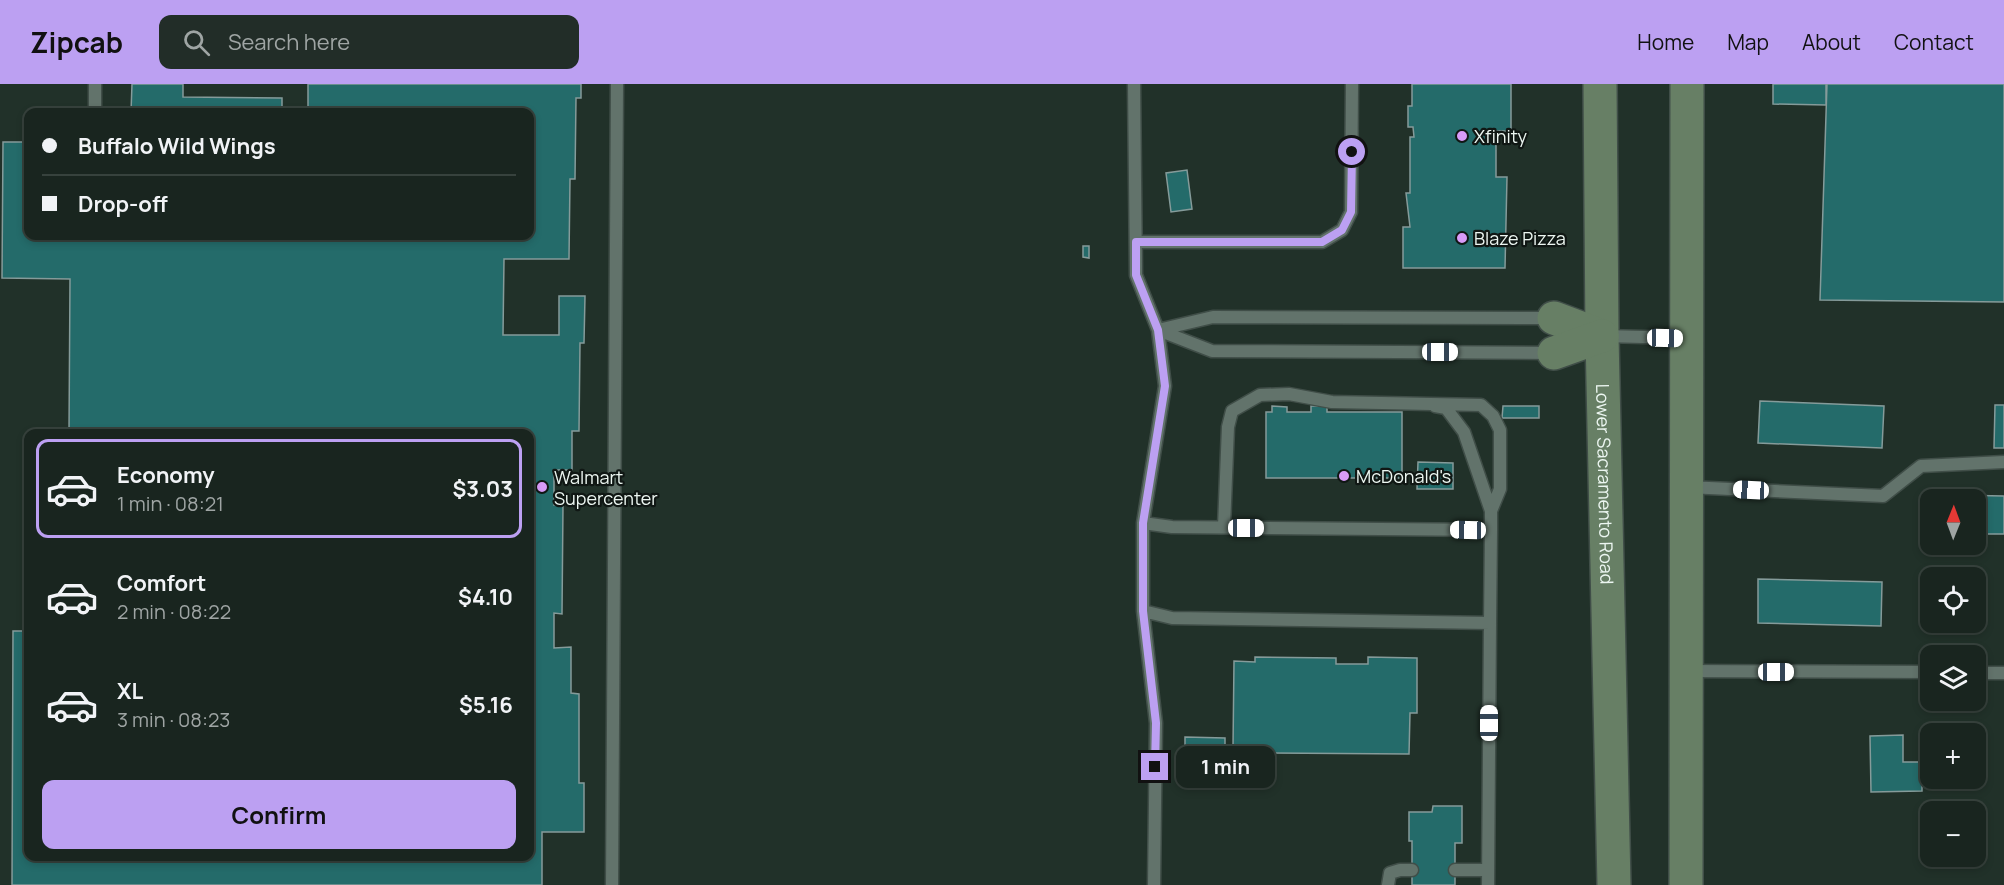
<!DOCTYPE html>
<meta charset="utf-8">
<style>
body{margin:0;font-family:Manrope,sans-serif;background:#222d28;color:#f1f3f6;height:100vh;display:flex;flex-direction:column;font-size:22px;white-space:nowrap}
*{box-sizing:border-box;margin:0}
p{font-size:20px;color:#9fa5a4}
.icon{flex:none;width:33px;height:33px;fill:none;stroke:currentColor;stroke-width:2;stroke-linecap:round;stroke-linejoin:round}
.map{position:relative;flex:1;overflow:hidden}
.side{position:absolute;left:24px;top:345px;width:510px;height:432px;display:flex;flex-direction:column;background:#19251f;border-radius:12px;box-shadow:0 3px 9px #0003,0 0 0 2px #37423d}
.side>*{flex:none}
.hud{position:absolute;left:24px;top:24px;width:510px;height:132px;border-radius:12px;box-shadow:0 3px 9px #0003,0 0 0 2px #37423d;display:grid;align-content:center;height:132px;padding:0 18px;background:#19251f}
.needle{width:39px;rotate:1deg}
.fabs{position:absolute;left:1920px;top:405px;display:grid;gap:12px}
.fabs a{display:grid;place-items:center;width:66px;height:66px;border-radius:12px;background:#19251f;box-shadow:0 3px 9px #0003,0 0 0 2px #37423d;font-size:30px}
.end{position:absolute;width:27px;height:27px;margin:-14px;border:8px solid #bca0f2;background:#111;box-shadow:0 0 0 3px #111}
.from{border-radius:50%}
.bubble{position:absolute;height:42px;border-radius:12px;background:#19251f;box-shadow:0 3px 9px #0003,0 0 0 2px #37423d;font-size:20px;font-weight:700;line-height:42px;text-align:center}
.car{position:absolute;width:18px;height:36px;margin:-18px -9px;border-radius:8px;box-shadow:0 0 4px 2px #0007;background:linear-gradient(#fff 24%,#345 0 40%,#fff 0 76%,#345 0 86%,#fff 0)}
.hud b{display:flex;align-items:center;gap:21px;height:57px;font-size:22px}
.hud b+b{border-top:2px solid #37423d}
.hud i{width:15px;height:15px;background:#f1f3f6}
ul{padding:10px 0 0;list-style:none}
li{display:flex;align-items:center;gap:18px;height:99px;margin:0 12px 9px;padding:0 6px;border:3px solid transparent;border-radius:12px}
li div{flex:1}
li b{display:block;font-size:22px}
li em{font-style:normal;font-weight:700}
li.active{border-color:#bca0f2}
li>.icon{width:54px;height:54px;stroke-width:1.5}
.action{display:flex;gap:12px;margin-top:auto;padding:12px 18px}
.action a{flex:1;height:69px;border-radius:12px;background:#bca0f2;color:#111;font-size:24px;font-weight:700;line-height:69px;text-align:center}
header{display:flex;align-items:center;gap:36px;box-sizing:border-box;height:84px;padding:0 30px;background:#bca0f2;color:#111}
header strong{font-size:28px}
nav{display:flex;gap:33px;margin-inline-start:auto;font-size:21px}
.search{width:420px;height:54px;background:#222d28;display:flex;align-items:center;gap:15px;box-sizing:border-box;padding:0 21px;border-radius:12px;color:#9fa5a4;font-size:22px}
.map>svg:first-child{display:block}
.building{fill:#246b6a;stroke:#859b9a;stroke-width:1.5}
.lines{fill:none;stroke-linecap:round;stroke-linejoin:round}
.lane-casing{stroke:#404e48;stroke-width:15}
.secondary-casing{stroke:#404e48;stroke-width:36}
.lane{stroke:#62736b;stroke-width:12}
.secondary{stroke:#677f65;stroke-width:33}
.route{stroke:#bca0f2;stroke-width:8}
.poi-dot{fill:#d89bf8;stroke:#101714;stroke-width:2}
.labels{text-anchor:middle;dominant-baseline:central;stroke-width:4.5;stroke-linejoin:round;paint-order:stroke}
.poi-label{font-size:18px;fill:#ecf6f1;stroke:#101714;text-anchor:start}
.street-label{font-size:18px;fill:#ecf6f1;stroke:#101714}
</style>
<header>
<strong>Zipcab</strong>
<div class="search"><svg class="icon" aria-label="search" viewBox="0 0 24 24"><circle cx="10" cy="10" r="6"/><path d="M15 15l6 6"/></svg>Search here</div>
<nav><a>Home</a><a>Map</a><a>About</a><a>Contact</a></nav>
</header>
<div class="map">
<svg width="2004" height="801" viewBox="0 0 2004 801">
<rect width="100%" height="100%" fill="#213129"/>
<!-- building -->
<path class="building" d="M 132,0 L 183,0 L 183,13 L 282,14 L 282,28 L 131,28 Z
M 308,0 L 581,0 L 581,14 L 576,14 L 575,95 L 570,95 L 569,175 L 504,175 L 503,251 L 559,251 L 559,212 L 585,212 L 584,259 L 580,259 L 579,347 L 572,347 L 572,386 L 554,386 L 554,421 L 563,421 L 562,530 L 554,529 L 554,564 L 571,563 L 571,609 L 579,610 L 579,699 L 584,699 L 584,748 L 542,748 L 542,801 L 12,801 L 13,547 L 28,547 L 28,772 L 530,772 L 530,350 L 69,350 L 70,195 L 2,194 L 3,58 L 28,58 L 28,152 L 530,152 L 530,28 L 308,28 Z
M 1412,0 L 1511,0 L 1511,47 L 1496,47 L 1496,93 L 1507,93 L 1505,184 L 1403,184 L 1403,143 L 1410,143 L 1406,109 L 1410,109 L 1410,53 L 1414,53 L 1413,43 L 1408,43 L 1408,22 L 1412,22 Z
M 1773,0 L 1826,0 L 1826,21 L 1773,20 Z
M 1827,0 L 2004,0 L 2004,218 L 1820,216 Z
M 1187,86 L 1192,125 L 1171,128 L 1166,89 Z
M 1083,162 L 1089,162 L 1089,174 L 1083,173 Z
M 1760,317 L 1884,322 L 1882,364 L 1758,359 Z
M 1995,321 L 2004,321 L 2004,364 L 1994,364 Z
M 1272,322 L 1287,323 L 1287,328 L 1311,328 L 1311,322 L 1327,322 L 1327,328 L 1402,328 L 1402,394 L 1266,394 L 1266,328 L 1272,328 Z
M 1503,322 L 1539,322 L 1539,334 L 1502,334 Z
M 1418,378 L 1453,379 L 1453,405 L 1417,405 Z
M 1953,411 L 2004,412 L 2004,450 L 1976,450 L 1976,416 L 1953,416 Z
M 1758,495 L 1882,498 L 1881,542 L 1758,539 Z
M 1255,573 L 1336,574 L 1336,580 L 1368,580 L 1368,573 L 1417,574 L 1417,629 L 1410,629 L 1409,670 L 1261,669 L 1261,664 L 1233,664 L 1234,577 L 1255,578 Z
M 1903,651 L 1903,678 L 1922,678 L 1922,707 L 1871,708 L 1870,652 Z
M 1185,653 L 1225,654 L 1225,673 L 1185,673 Z
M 1433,722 L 1462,722 L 1462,759 L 1455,759 L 1455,801 L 1412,801 L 1412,757 L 1409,757 L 1409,728 L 1432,728 Z"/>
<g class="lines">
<defs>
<path id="lane" d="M 1134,0 L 1136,191 L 1158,246 L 1165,302 L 1143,439 L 1143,527 L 1156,639 L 1154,801
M 95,28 L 95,0
M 1136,158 L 1322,158 L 1342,146 L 1351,128 L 1352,0
M 1158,246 L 1212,267 L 1552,269
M 1158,246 L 1213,233 L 1554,234
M 1603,252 L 1685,254
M 1435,322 L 1446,324 L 1464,348 L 1491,427
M 1687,403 L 1883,412 L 1921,382 L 2004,378
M 1224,443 L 1228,343 L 1232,327 L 1260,311 L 1289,310 L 1332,318 L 1481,321 L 1493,332 L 1500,346 L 1500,405 L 1491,427 L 1491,446
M 1143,527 L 1172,534 L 1490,539 L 1491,446 L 1172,443 L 1143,439
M 1689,587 L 1930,588
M 1976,589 L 2004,589
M 1455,786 L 1488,786
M 612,801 L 617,0
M 1388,801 L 1390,789 L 1400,786 L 1412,786
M 1488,801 L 1490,539"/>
<g id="secondary">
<path id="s1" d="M 1600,0 L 1602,252 L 1614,801"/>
<path d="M 1554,234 L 1602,252"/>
<path d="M 1554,269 L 1602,252"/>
<path d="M 1686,801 L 1687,0"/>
</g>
</defs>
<!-- lane casing -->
<use href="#lane" class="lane-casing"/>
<!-- secondary casing -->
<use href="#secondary" class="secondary-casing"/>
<!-- lane -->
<use href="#lane" class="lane"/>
<!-- secondary -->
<use href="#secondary" class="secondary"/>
</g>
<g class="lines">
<!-- route -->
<path class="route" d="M 1155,683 L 1156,639 L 1143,527 L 1143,439 L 1165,302 L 1158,246 L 1136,191 L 1136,158 L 1322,158 L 1342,146 L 1351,128 L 1352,68"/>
</g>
<!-- markers -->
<g class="poi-dot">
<circle cx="1462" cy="52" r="6"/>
<circle cx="1462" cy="154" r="6"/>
<circle cx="1344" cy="392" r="6"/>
<circle cx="542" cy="403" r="6"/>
</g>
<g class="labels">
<!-- poi labels -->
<g class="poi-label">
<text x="1474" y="52">Xfinity</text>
<text x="1474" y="154">Blaze Pizza</text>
<text x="1356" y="392">McDonald's</text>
<text x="554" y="393">Walmart<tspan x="554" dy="21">Supercenter</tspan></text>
</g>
<!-- street labels -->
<g class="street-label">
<text stroke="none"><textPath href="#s1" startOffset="400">Lower Sacramento Road</textPath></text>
</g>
</g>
</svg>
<div class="fabs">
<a><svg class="needle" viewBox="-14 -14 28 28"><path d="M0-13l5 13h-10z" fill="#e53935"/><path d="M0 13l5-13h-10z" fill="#9fa5a4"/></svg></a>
<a><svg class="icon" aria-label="locate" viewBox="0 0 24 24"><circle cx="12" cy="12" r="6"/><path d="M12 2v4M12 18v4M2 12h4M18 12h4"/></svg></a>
<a><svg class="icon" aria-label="layers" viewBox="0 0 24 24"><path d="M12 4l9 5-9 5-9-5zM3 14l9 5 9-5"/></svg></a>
<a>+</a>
<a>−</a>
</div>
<i class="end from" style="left:1352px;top:68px"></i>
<i class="end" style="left:1155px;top:683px"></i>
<div class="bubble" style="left:1176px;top:662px;width:99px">1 min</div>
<i class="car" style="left:1665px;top:254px;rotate:91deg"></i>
<i class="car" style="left:1440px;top:268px;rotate:90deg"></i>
<i class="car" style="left:1751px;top:406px;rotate:273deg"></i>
<i class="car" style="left:1246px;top:444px;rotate:90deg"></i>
<i class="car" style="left:1468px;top:446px;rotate:271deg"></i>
<i class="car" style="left:1776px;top:588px;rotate:90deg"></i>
<i class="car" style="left:1489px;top:639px;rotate:0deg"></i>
<div class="hud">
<b><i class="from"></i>Buffalo Wild Wings</b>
<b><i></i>Drop-off</b>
</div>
<section class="side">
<ul>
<li class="active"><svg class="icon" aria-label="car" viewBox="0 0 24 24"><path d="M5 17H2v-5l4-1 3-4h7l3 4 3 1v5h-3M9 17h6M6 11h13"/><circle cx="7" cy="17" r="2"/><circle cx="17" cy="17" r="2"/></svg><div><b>Economy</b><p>1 min · 08:21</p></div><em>$3.03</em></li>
<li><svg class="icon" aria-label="car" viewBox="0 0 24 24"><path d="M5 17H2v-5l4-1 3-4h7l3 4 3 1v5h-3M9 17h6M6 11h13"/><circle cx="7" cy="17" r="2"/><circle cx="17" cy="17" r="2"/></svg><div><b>Comfort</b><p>2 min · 08:22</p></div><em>$4.10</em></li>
<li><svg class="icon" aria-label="car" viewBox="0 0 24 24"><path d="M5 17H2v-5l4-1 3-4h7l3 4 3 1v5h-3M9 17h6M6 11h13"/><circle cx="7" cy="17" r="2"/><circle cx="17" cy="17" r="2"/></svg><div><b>XL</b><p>3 min · 08:23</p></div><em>$5.16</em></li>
</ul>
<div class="action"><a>Confirm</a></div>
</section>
</div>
